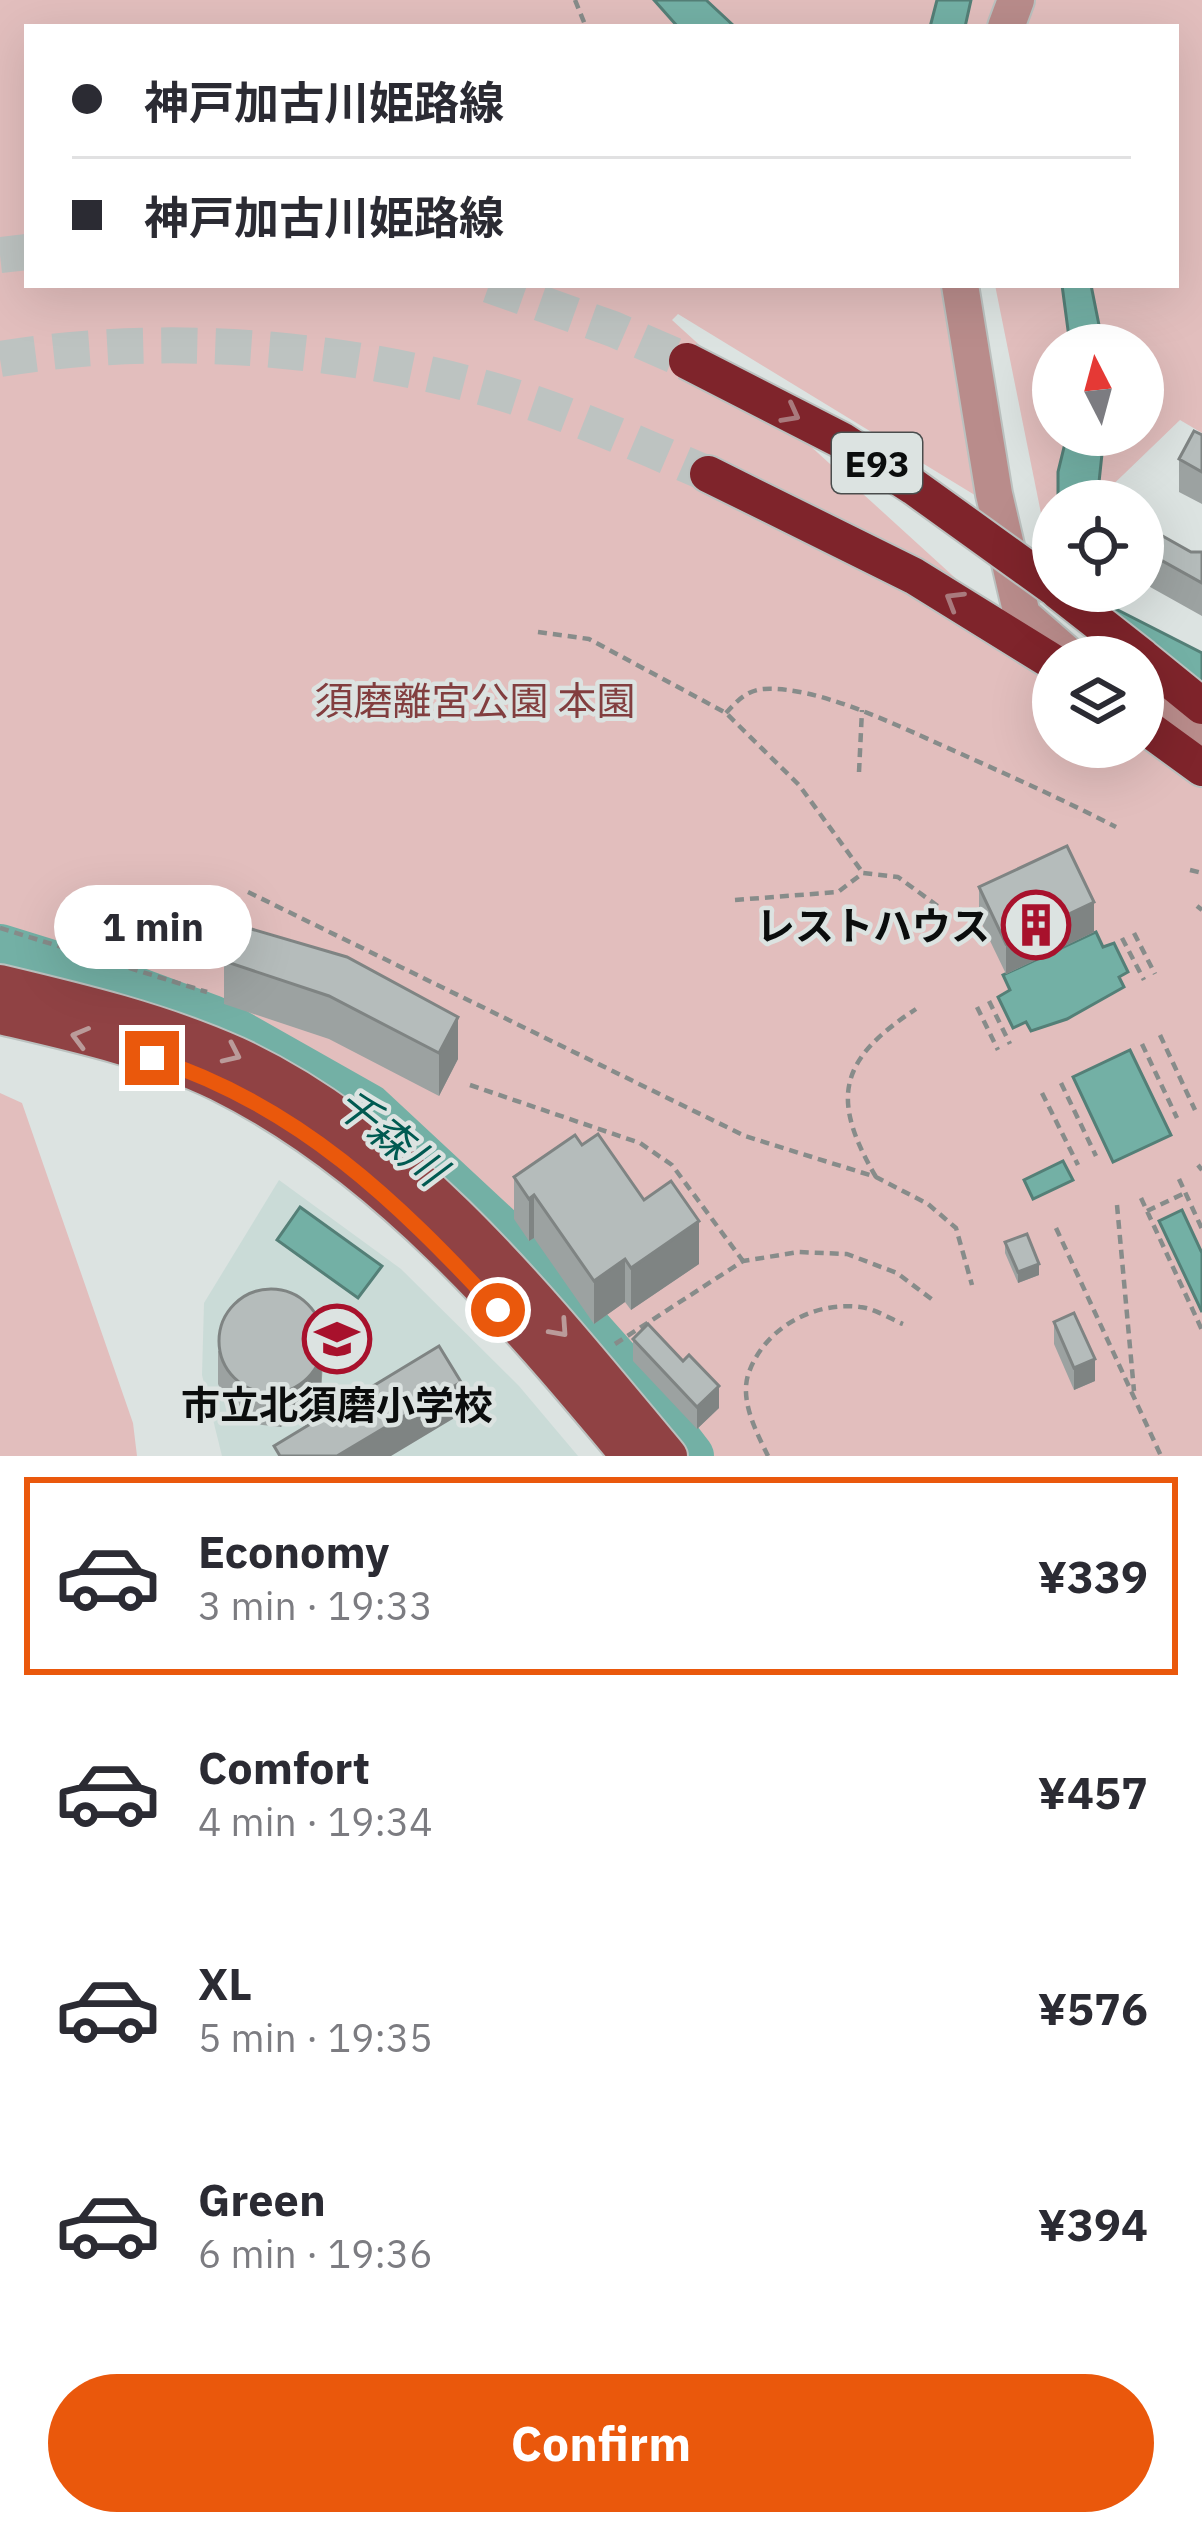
<!DOCTYPE html>
<meta charset="utf-8">
<style>
body{margin:0;font-family:"IBM Plex Sans","Noto Sans JP",sans-serif;background:#f2f2f3;color:#2b2b33;height:100vh;display:flex;flex-direction:column;font-size:45px;white-space:nowrap}
*{box-sizing:border-box;margin:0}
p{font-size:39px;color:#7c7c81}
.icon{flex:none;width:66px;height:66px;fill:none;stroke:currentColor;stroke-width:2;stroke-linecap:round;stroke-linejoin:round}
.map{position:relative;height:1456px;overflow:hidden}
.panel{display:flex;flex-direction:column;background:#fff;flex:1}
.panel>*{flex:none}
.guide{position:absolute;left:24px;top:24px;width:1155px;height:264px;border-radius:0px;box-shadow:0 12px 48px #0002;display:grid;align-content:center;height:264px;padding:0 48px;background:#fff}
.needle{width:78px;rotate:354deg}
.buttons{position:absolute;left:1032px;top:324px;display:grid;gap:24px}
.buttons a{display:grid;place-items:center;width:132px;height:132px;border-radius:50%;background:#fff;box-shadow:0 12px 48px #0002;font-size:60px}
.end{position:absolute;width:54px;height:54px;margin:-27px;border:15px solid #ea580c;background:#fff;box-shadow:0 0 0 6px #fff}
.from{border-radius:50%}
.bubble{position:absolute;height:84px;border-radius:42px;background:#fff;box-shadow:0 12px 48px #0002;font-size:39px;font-weight:800;line-height:84px;text-align:center}
.guide b{display:flex;align-items:center;gap:42px;height:114px;font-size:45px}
.guide b+b{border-top:3px solid #e1e1e2}
.guide i{width:30px;height:30px;background:#2b2b33}
ul{padding:21px 0 0;list-style:none}
li{display:flex;align-items:center;gap:36px;height:198px;margin:0 24px 18px;padding:0 24px;border:6px solid transparent;border-radius:0px}
li div{flex:1}
li b{display:block;font-size:45px}
li em{font-style:normal;font-weight:800}
li.on{border-color:#ea580c}
li>.icon{width:108px;height:108px;stroke-width:1.5}
.cta{display:flex;gap:24px;margin-top:auto;padding:24px 48px}
.cta a{flex:1;height:138px;border-radius:72px;background:#ea580c;color:#fff;font-size:48px;font-weight:800;line-height:138px;text-align:center}
.map>svg:first-child{display:block}
.built{fill:#cadbd7}
.green{fill:#e2bebd;fill-rule:evenodd}
.water{fill:#73b0a5;stroke:#547f77;stroke-width:3}
.lines{fill:none;stroke-linecap:round;stroke-linejoin:round}
.river{stroke:#73b0a5;stroke-width:48}
.highway-tunnel{stroke:#bdc3c1;stroke-width:36;stroke-dasharray:36 18;stroke-linecap:butt}
.minor-casing{stroke:#bbc1bf;stroke-width:40}
.major-casing{stroke:#bbc1bf;stroke-width:40}
.highway-casing{stroke:#bbc1bf;stroke-width:40}
.path{stroke:#878c8a;stroke-width:4.5;stroke-dasharray:9 6;stroke-linecap:butt}
.minor{stroke:#b98c8b;stroke-width:36}
.major{stroke:#904244;stroke-width:36}
.highway{stroke:#7f242b;stroke-width:36}
.highway-bridge-casing{stroke:#bbc1bf;stroke-width:40;stroke-linecap:butt}
.highway-bridge{stroke:#7f242b;stroke-width:36}
.wall{fill:#9ca2a1}
.shaded-wall{fill:#7f8483}
.building{fill:#b5bcbb;stroke:#7f8483;stroke-width:3}
.oneway{stroke:#a97a7d}
.oneway2{stroke:#ba9b9a}
.route{stroke:#ea580c;stroke-width:15}
.labels{text-anchor:middle;dominant-baseline:central;stroke-width:9;stroke-linejoin:round;paint-order:stroke}
.shield{fill:#dce3e1;stroke:#4a4d4d;stroke-width:3}
.shield-label{font-size:36px;font-weight:bold;fill:#0b0d0d}
.park-label{font-size:39px;fill:#823e3f;stroke:#dce3e1}
.poi-label{font-size:39px;font-weight:bold;fill:#0b0d0d;stroke:#dce3e1;text-anchor:end}
.water-label{font-size:42px;font-style:italic;fill:#005a51;stroke:#dce3e1}
</style>
<div class="map">
<svg width="1202" height="1456" viewBox="0 0 1202 1456">
<rect width="100%" height="100%" fill="#dce3e1"/>
<!-- built -->
<path class="built" d="M 279,1180 L 401,1269 L 519,1386 L 578,1456 L 222,1456 L 202,1375 L 204,1303 Z"/>
<!-- green -->
<path class="green" d="M 0,0 L 1202,0 L 1202,433 L 1180,420 L 1096,501 L 1053,501 L 1053,543 L 1048,548 L 995,285 L 1176,285 L 1176,27 L 27,27 L 27,285 L 943,285 L 978,497 L 678,314 L 672,320 L 997,616 L 1053,657 L 1053,747 L 1143,747 L 1202,762 L 1202,1456 L 692,1456 L 489,1231 L 362,1111 L 187,1011 L 0,952 ZM 1053,345 L 1143,345 L 1143,435 L 1053,435 Z
M 0,1093 L 22,1103 L 133,1423 L 137,1456 L 0,1456 Z"/>
<!-- water -->
<path class="water" d="M 654,0 L 706,0 L 735,27 L 678,27 Z
M 937,0 L 971,0 L 965,27 L 930,27 Z
M 1062,285 L 1091,285 L 1103,345 L 1070,345 Z
M 1067,435 L 1104,435 L 1097,501 L 1058,501 L 1058,472 Z
M 1065,591 L 1102,591 L 1108,605 L 1202,653 L 1202,688 Z
M 1096,932 L 1103,947 L 1114,943 L 1128,972 L 1119,977 L 1124,987 L 1067,1019 L 1031,1031 L 1026,1022 L 1013,1028 L 998,997 L 1010,990 L 1003,975 Z
M 1130,1050 L 1171,1135 L 1113,1162 L 1073,1077 Z
M 1063,1161 L 1073,1180 L 1033,1199 L 1024,1180 Z
M 300,1207 L 382,1266 L 358,1298 L 277,1240 Z
M 1182,1210 L 1202,1253 L 1202,1312 L 1159,1221 Z"/>
<g class="lines">
<!-- river -->
<path class="river" d="M 0,948 L 126,987 L 212,1019 L 369,1108 L 498,1228 L 621,1366 L 690,1456"/>
<!-- highway-tunnel -->
<path class="highway-tunnel" d="M 0,255 L 27,252
M 489,285 L 613,329 L 687,361
M 0,359 C 165,332 342,346 502,393 C 572,414 640,445 708,474"/>
<defs>
<path id="minor" d="M 1006,27 L 1016,0
M 960,285 L 994,494 L 1022,615 L 1070,657
M 1143,702 L 1202,731"/>
<path id="major" d="M 0,983 C 80,1002 160,1021 236,1055 C 412,1136 547,1310 669,1456
M 0,1016 C 73,1033 151,1050 219,1083 C 384,1165 512,1316 629,1456"/>
<path id="highway" d="M 708,474 L 914,576 L 1053,662
M 1058,591 L 1142,657
M 1143,658 L 1202,706
M 1143,725 L 1202,768"/>
</defs>
<!-- minor casing -->
<use href="#minor" class="minor-casing"/>
<!-- major casing -->
<use href="#major" class="major-casing"/>
<!-- highway casing -->
<use href="#highway" class="highway-casing"/>
<!-- path -->
<path class="path" d="M 575,0 L 586,27
M 538,632 L 589,639 L 726,713 L 799,785 L 863,873
M 726,713 C 737,701 747,690 764,689 C 816,686 892,723 939,744 C 999,771 1058,797 1116,827
M 859,772 L 862,710
M 1190,870 L 1202,873
M 248,892 L 745,1136 L 876,1177 L 928,1204 L 956,1228 L 972,1285
M 735,900 L 838,892 L 863,873 L 898,877 L 939,907
M 1197,906 L 1202,910
M 0,928 L 207,992
M 1134,933 L 1155,974
M 1122,938 L 1144,980
M 989,1001 L 1010,1044
M 977,1007 L 998,1050
M 1160,1035 L 1195,1110
M 1142,1044 L 1177,1118
M 1061,1083 L 1096,1156
M 470,1085 L 640,1143 L 672,1165 L 743,1261
M 1042,1093 L 1078,1165
M 1198,1165 L 1202,1170
M 876,1177 C 829,1097 840,1059 916,1009
M 1179,1179 L 1202,1229
M 1141,1198 L 1202,1330
M 1117,1205 L 1134,1391
M 1147,1211 L 1185,1193
M 1056,1228 L 1161,1456
M 615,1344 L 743,1261 L 799,1252 L 847,1254 L 897,1273 L 934,1301
M 768,1456 C 757,1433 740,1402 748,1375 C 763,1329 813,1301 860,1307 C 874,1308 890,1319 903,1324"/>
<!-- minor -->
<use href="#minor" class="minor"/>
<!-- major -->
<use href="#major" class="major"/>
<!-- highway -->
<use href="#highway" class="highway"/>
<defs>
<path id="highway-bridge" d="M 687,361 L 841,440 L 914,487 L 1053,587"/>
</defs>
<!-- highway-bridge casing -->
<use href="#highway-bridge" class="highway-bridge-casing"/>
<!-- highway-bridge -->
<use href="#highway-bridge" class="highway-bridge"/>
</g>
<!-- wall -->
<path class="wall" d="M 1202,435 L 1202,504 L 1179,492 L 1179,459 Z
M 1143,525 L 1191,552 L 1202,552 L 1202,616 L 1143,583 Z
M 979,887 L 1094,932 L 1006,974 L 979,918 Z
M 231,923 L 458,1059 L 439,1096 L 329,1039 L 224,1004 L 224,961 Z
M 582,1145 L 644,1200 L 699,1264 L 631,1310 L 625,1302 L 594,1324 L 534,1238 L 529,1241 L 514,1219 L 514,1177 Z
M 1005,1242 L 1039,1275 L 1018,1283 L 1005,1253 Z
M 1054,1322 L 1095,1381 L 1074,1390 L 1054,1344 Z
M 633,1339 L 719,1408 L 697,1429 L 633,1361 Z
M 218,1351 L 323,1364 L 321,1392 L 306,1415 L 280,1427 L 253,1424 L 230,1409 L 218,1384 Z"/>
<!-- shaded-wall -->
<path class="shaded-wall" d="M 1094,902 L 1094,932 L 1006,974 L 1006,944 Z
M 458,1017 L 458,1059 L 439,1096 L 439,1053 Z
M 534,1195 L 534,1238 L 529,1241 L 529,1199 Z
M 699,1221 L 699,1264 L 631,1310 L 631,1268 Z
M 625,1259 L 625,1302 L 594,1324 L 594,1281 Z
M 1039,1264 L 1039,1275 L 1018,1283 L 1018,1272 Z
M 323,1332 L 321,1392 L 306,1415 L 280,1427 L 280,1394 Z
M 1095,1359 L 1095,1381 L 1074,1390 L 1074,1368 Z
M 461,1382 L 461,1414 L 391,1456 L 337,1456 Z
M 719,1386 L 719,1408 L 697,1429 L 697,1407 Z"/>
<!-- building -->
<path class="building" d="M 1194,431 L 1202,435 L 1202,472 L 1179,459 Z
M 1143,525 L 1191,552 L 1202,552 L 1202,583 L 1143,550 Z
M 1067,846 L 1094,902 L 1006,944 L 979,887 Z
M 231,923 L 347,957 L 458,1017 L 439,1053 L 329,996 L 224,961 Z
M 598,1134 L 644,1200 L 671,1181 L 699,1221 L 631,1268 L 625,1259 L 594,1281 L 534,1195 L 529,1199 L 514,1177 L 575,1135 L 582,1145 Z
M 1027,1234 L 1039,1264 L 1018,1272 L 1005,1242 Z
M219 1341a52 52 0 1 1 104 0a52 52 0 1 1-104 0Z
M 1074,1313 L 1095,1359 L 1074,1368 L 1054,1322 Z
M 648,1324 L 683,1361 L 689,1355 L 719,1386 L 697,1407 L 633,1339 Z
M 439,1346 L 461,1382 L 337,1456 L 280,1456 L 274,1446 Z"/>
<!-- one-way arrows -->
<defs><path id="oneway-chevron" d="M-2-3.5L2.5 0L-2 3.5" fill="none" stroke-width="1.6" stroke-linecap="round" stroke-linejoin="round" transform="scale(3)"/></defs>
<g class="oneway">
<use href="#oneway-chevron" transform="translate(791 414) rotate(28)"/>
<use href="#oneway-chevron" transform="translate(954 600) rotate(-149)"/>
</g>
<g class="oneway2">
<use href="#oneway-chevron" transform="translate(80 1037) rotate(-165)"/>
<use href="#oneway-chevron" transform="translate(232 1054) rotate(25)"/>
<use href="#oneway-chevron" transform="translate(560 1329) rotate(48)"/>
</g>
<g class="lines">
<!-- route -->
<path class="route" d="M 152,1058 C 298,1105 397,1201 498,1310"/>
</g>
<!-- icons -->
<defs>
<symbol id="building-ring" viewBox="-11 -11 22 22"><circle r="9.5" fill="#dce3e1" stroke="#a8112c" stroke-width="1.5"/><path d="M-4-6H4V6H1V3H-1V6H-4ZM-2.5-4.3h1.7v1.8h-1.7ZM.8-4.3h1.7v1.8H.8ZM-2.5-1h1.7V.8h-1.7ZM.8-1h1.7V.8H.8Z" fill="#a8112c"/></symbol>
<symbol id="school-ring" viewBox="-11 -11 22 22"><circle r="9.5" fill="#dce3e1" stroke="#a8112c" stroke-width="1.5"/><path d="M0-5L7-2L0 1L-7-2ZM-4 1L0 2.5L4 1V4Q0 6-4 4Z" fill="#a8112c"/></symbol>
</defs>
<g fill-rule="evenodd">
<use href="#building-ring" x="998" y="887" width="76" height="76"/>
<use href="#school-ring" x="299" y="1301" width="76" height="76"/>
</g>
<g class="labels">
<!-- shield labels -->
<rect class="shield" x="832" y="433" width="90" height="60" rx="9"/>
<g class="shield-label">
<text x="877" y="463">E93</text>
</g>
<!-- park labels -->
<g class="park-label">
<text x="475" y="700">須磨離宮公園 本園</text>
</g>
<!-- poi labels -->
<g class="poi-label">
<text x="990" y="925">レストハウス</text>
<text x="337" y="1404" text-anchor="middle">市立北須磨小学校</text>
</g>
<!-- water labels -->
<g class="water-label">
<text transform="translate(391 1136) rotate(39)">千森川</text>
</g>
</g>
</svg>
<div class="buttons">
<a><svg class="needle" viewBox="-14 -14 28 28"><path d="M0-13l5 13h-10z" fill="#e53935"/><path d="M0 13l5-13h-10z" fill="#7c7c81"/></svg></a>
<a><svg class="icon" aria-label="locate" viewBox="0 0 24 24"><circle cx="12" cy="12" r="6"/><path d="M12 2v4M12 18v4M2 12h4M18 12h4"/></svg></a>
<a><svg class="icon" aria-label="layers" viewBox="0 0 24 24"><path d="M12 4l9 5-9 5-9-5zM3 14l9 5 9-5"/></svg></a>
</div>
<i class="end from" style="left:498px;top:1310px"></i>
<i class="end" style="left:152px;top:1058px"></i>
<div class="bubble" style="left:54px;top:885px;width:198px">1 min</div>
<div class="guide">
<b><i class="from"></i>神戸加古川姫路線</b>
<b><i></i>神戸加古川姫路線</b>
</div>
</div>
<section class="panel">
<ul>
<li class="on"><svg class="icon" aria-label="car" viewBox="0 0 24 24"><path d="M5 17H2v-5l4-1 3-4h7l3 4 3 1v5h-3M9 17h6M6 11h13"/><circle cx="7" cy="17" r="2"/><circle cx="17" cy="17" r="2"/></svg><div><b>Economy</b><p>3 min · 19:33</p></div><em>¥339</em></li>
<li><svg class="icon" aria-label="car" viewBox="0 0 24 24"><path d="M5 17H2v-5l4-1 3-4h7l3 4 3 1v5h-3M9 17h6M6 11h13"/><circle cx="7" cy="17" r="2"/><circle cx="17" cy="17" r="2"/></svg><div><b>Comfort</b><p>4 min · 19:34</p></div><em>¥457</em></li>
<li><svg class="icon" aria-label="car" viewBox="0 0 24 24"><path d="M5 17H2v-5l4-1 3-4h7l3 4 3 1v5h-3M9 17h6M6 11h13"/><circle cx="7" cy="17" r="2"/><circle cx="17" cy="17" r="2"/></svg><div><b>XL</b><p>5 min · 19:35</p></div><em>¥576</em></li>
<li><svg class="icon" aria-label="car" viewBox="0 0 24 24"><path d="M5 17H2v-5l4-1 3-4h7l3 4 3 1v5h-3M9 17h6M6 11h13"/><circle cx="7" cy="17" r="2"/><circle cx="17" cy="17" r="2"/></svg><div><b>Green</b><p>6 min · 19:36</p></div><em>¥394</em></li>
</ul>
<div class="cta"><a>Confirm</a></div>
</section>
